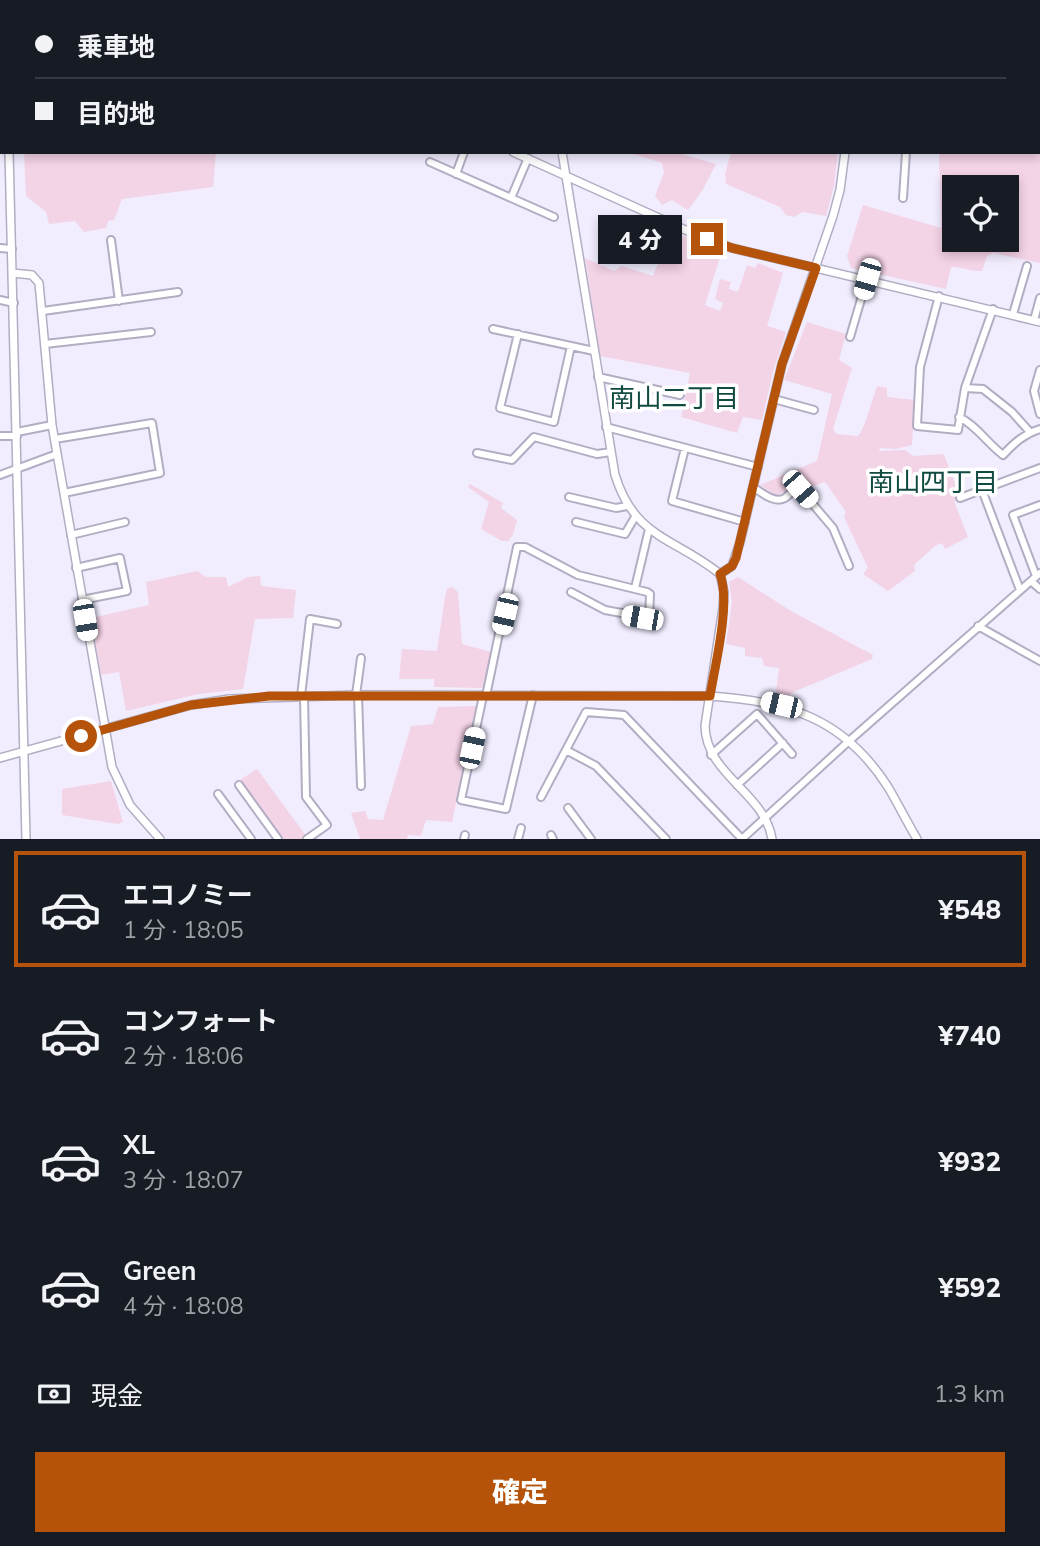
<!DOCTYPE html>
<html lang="ja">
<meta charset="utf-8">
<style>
body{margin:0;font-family:Mulish,"Noto Sans JP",sans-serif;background:#242831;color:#f1f3f6;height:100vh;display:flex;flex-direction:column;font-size:26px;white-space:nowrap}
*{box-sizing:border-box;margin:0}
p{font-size:23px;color:#9ea1a6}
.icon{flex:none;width:38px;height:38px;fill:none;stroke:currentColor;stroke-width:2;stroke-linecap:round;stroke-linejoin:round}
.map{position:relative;height:839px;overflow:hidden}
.panel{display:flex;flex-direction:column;background:#171b24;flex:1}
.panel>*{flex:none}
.guide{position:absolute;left:0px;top:0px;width:1041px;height:154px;box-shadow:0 4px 10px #0003;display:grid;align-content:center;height:154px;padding:0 35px;background:#171b24}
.tools{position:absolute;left:942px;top:175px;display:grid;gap:14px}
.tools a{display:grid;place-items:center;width:77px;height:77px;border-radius:0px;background:#171b24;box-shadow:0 4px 10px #0003;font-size:35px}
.end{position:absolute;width:32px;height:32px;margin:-16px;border:9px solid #b45309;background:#fff;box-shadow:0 0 0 4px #fff}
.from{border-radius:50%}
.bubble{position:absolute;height:49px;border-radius:0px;background:#171b24;box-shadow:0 4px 10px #0003;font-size:23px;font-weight:800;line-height:49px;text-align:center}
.car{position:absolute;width:21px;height:42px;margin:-21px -10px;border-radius:9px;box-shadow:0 0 5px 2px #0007;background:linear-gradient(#fff 24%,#345 0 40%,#fff 0 76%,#345 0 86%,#fff 0)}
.guide b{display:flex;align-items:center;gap:24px;height:66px;font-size:26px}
.guide b+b{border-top:2px solid #363941}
.guide i{width:18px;height:18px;background:#f1f3f6}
ul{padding:12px 0 0;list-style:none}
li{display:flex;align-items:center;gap:21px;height:116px;margin:0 14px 10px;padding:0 21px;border:4px solid transparent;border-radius:0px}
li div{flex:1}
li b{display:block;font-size:26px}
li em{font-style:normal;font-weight:800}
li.selected{border-color:#b45309}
li>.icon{width:63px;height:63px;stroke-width:1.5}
.pay{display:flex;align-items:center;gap:18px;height:77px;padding:0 35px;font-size:26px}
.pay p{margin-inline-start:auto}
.button{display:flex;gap:14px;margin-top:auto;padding:14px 35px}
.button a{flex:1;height:80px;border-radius:0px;background:#b45309;color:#fff;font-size:28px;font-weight:800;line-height:80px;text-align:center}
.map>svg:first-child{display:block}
.green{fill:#f3d3e6;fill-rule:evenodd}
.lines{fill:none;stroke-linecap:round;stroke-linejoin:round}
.minor-casing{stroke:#b2adc3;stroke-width:10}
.tertiary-casing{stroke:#b2adc3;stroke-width:10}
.minor{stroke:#fff;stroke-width:6}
.tertiary{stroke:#fff;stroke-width:7}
.route{stroke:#b45309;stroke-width:9}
.labels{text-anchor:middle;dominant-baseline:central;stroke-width:7;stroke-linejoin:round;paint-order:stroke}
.neighbourhood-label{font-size:26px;fill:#104a40;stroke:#fff}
</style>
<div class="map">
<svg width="1040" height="839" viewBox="0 0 1040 839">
<rect width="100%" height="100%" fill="#f1edff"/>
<!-- green -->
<path class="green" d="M 670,0 L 815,0 L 816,2 L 670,2 Z
M 1040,142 L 1040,263 L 993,253 L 987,256 L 982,271 C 971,272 962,266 951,267 L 946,289 L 851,268 L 847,256 L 863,205 L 941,228 L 939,152 L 1040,152 ZM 954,187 L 1006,187 L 1006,240 L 954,240 Z
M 24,152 L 216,152 L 213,187 L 122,199 L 114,220 L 108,221 L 106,228 L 84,232 L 75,221 L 49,224 L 46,212 L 26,196 Z
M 627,152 L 675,152 L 716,164 L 702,191 L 688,210 L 672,200 L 662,205 L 655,196 L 664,172 L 662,163 Z
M 731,152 L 838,152 L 834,186 L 826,216 L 803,212 L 793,217 L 786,215 L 780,207 L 726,184 L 725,174 Z
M 676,233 L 722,251 L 705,305 L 720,311 L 723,303 L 715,299 L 720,279 L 731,282 L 729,289 L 738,292 L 747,265 L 755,268 L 758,263 L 783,273 L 767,326 L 786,332 L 773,372 L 762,420 L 743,417 L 737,433 L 681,417 L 690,373 L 600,356 L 585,258 L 614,271 L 622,266 L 653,276 L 669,236 Z
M 807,322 L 846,334 L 839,360 L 852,368 L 833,429 L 836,434 L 858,436 L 864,426 L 877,386 L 887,388 L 887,397 L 915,400 L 912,445 L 896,449 L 880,448 L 879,451 L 905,450 L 913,456 L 944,454 L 959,494 L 954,501 L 968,537 L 945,549 L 942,543 L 935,546 L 914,565 L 915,571 L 888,591 L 863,574 L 868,568 L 844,517 L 846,512 L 825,482 L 805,489 L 802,486 L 792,487 L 777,496 L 760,485 L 817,461 L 832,394 L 784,380 Z
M 470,484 L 503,503 L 501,508 L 517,520 L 513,535 L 508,541 L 502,541 L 481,529 L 489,502 L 468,487 Z
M 197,571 L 206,577 L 226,577 L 228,587 L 248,577 L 260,576 L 261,586 L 296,590 L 293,618 L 255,619 L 243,689 L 199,694 L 126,711 L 119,672 L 101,675 L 91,618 L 149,605 L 146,582 Z
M 738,577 L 791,611 L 873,655 L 872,659 L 796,691 L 786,697 L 776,692 L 779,668 L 764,666 L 762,658 L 745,656 L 745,648 L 726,644 L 732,602 L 729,582 Z
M 452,587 L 458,592 L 462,644 L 491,652 L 483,688 L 434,687 L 434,679 L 399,679 L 402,649 L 437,651 L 445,597 L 447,589 Z
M 477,706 L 452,822 L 426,820 L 421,836 L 408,835 L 407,839 L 360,839 L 351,813 L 365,811 L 368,819 L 383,820 L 411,726 L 433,724 L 438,707 Z
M 257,769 L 307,837 L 303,839 L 280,839 L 240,780 Z
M 111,781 L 123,822 L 118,824 L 62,815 L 62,789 Z"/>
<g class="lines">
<defs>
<path id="minor" d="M 209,2 L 210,0
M 0,10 L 2,10
M 430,162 L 554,217
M 456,174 L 464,152
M 511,198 L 528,158
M 903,198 L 906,152
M 111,240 L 119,301
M 0,248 L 12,249
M 939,296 L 920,367 L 917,426 L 958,430 L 965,388 L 993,309
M 0,300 L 14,303
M 43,311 L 178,292
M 1013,314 L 1027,266
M 1034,320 L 1040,298
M 493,329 L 594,351
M 518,334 L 500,408 L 554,422 L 571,346
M 850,337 L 867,279
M 45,344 L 151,332
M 1040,370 L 1034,391 L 1040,414
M 598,377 L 680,395
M 965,388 L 983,389 L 1012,412 L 1030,432
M 774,399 L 814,410
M 959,417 C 976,425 987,443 1003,455 C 1014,443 1024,434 1040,429
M 606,427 L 758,467
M 17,432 L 52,425
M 0,436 L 17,436
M 55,439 L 152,423 L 160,473 L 64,493
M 685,448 L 672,501 L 745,522
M 477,453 L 512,460 L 534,437 L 597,454 L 611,452
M 0,475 L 57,454
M 753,487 C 762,493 775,504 785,498 C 791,493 792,490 800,489 L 833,528 L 849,566
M 982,490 L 1020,590
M 569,497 L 616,508 L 627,506
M 960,498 L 1040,468
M 576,522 L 625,534 L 635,517
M 71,535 L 125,522
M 76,568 L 120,558 L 127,591 L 82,600
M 1036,576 L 1013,515 L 1040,505
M 1031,581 L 1040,589
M 635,588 L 649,529
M 978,626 L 1040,661
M 356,695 L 361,658
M 358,695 L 361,786
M 301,696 L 310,619 L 337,624
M 304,696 L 306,797 L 327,825 L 307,839
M 483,696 L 461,800 L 506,809 L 533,695
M 486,696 L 517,547 L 525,547 L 578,575 L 647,592 L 650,594 L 649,618 L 605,610 L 571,592
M 566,750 L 596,766 L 666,839
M 711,755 L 757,714 L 792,754
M 239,785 L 278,839
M 737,785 L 783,743
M 218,794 L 251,839
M 541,797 L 586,712 L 624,715 L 742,839
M 568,808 L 591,839
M 551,835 L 553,839
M 464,839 L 465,835
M 518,839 L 521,828
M 742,839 L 849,741 L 1040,573"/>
<path id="tertiary" d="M 161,0 L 164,2
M 384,0 L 385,2
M 538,0 L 538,2
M 820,0 L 821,2
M 6,2 L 6,0
M 9,152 L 26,839
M 513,152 L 701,237 L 732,248 L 1040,322
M 562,152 L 615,475 C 635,539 674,537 720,574 L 724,592 L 723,608 L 705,726 C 706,775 765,793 772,839
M 12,273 L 32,275 L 39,283 L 52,425 L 112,767 L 130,805 L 160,839
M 720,574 L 732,566 L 740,542 L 782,364 L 833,216 L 840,190 L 845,152
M 0,758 L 191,705 L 229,699 L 356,695 L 710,696 C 787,701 844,718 888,787 C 898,804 907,822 917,839"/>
</defs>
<!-- minor casing -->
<use href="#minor" class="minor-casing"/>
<!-- tertiary casing -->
<use href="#tertiary" class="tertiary-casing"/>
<!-- minor -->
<use href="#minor" class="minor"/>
<!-- tertiary -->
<use href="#tertiary" class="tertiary"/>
</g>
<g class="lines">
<!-- route -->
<path class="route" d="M 81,736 L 191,705 L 269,696 L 710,696 C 715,665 731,603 720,574 L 732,566 L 736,558 L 782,364 L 816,268 L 732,248 L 707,239"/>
</g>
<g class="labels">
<!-- neighbourhood labels -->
<g class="neighbourhood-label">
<text x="674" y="397">南山二丁目</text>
<text x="933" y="481">南山四丁目</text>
</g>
</g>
</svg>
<div class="tools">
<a><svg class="icon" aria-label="locate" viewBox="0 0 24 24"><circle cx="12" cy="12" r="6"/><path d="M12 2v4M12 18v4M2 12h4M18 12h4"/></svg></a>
</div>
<i class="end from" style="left:81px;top:736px"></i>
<i class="end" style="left:707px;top:239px"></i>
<div class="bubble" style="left:598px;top:215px;width:84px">4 分</div>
<i class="car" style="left:867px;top:279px;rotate:196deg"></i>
<i class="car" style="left:800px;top:489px;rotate:139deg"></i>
<i class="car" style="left:505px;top:614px;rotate:193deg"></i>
<i class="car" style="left:642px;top:618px;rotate:280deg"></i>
<i class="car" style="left:85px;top:620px;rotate:170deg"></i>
<i class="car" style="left:781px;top:705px;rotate:283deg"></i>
<i class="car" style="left:472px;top:748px;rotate:12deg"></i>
<div class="guide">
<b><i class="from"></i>乗車地</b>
<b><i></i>目的地</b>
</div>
</div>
<section class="panel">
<ul>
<li class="selected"><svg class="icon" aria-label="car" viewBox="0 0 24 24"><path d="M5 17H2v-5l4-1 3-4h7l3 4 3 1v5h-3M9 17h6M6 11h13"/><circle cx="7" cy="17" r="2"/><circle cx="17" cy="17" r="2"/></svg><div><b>エコノミー</b><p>1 分 · 18:05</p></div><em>¥548</em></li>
<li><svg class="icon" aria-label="car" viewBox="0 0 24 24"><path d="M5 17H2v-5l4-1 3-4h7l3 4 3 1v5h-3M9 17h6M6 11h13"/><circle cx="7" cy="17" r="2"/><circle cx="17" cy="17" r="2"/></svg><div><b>コンフォート</b><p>2 分 · 18:06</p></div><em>¥740</em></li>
<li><svg class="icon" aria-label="car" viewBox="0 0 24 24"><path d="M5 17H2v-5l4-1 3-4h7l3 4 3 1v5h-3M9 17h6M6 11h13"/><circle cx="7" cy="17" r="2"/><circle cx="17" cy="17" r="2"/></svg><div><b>XL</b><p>3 分 · 18:07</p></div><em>¥932</em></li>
<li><svg class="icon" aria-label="car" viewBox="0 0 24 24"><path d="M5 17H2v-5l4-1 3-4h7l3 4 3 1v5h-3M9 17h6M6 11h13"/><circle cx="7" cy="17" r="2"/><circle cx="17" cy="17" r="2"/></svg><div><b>Green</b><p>4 分 · 18:08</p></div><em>¥592</em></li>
</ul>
<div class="pay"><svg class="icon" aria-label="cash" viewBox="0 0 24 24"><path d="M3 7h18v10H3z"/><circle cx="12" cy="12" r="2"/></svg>現金<p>1.3 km</p></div>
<div class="button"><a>確定</a></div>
</section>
